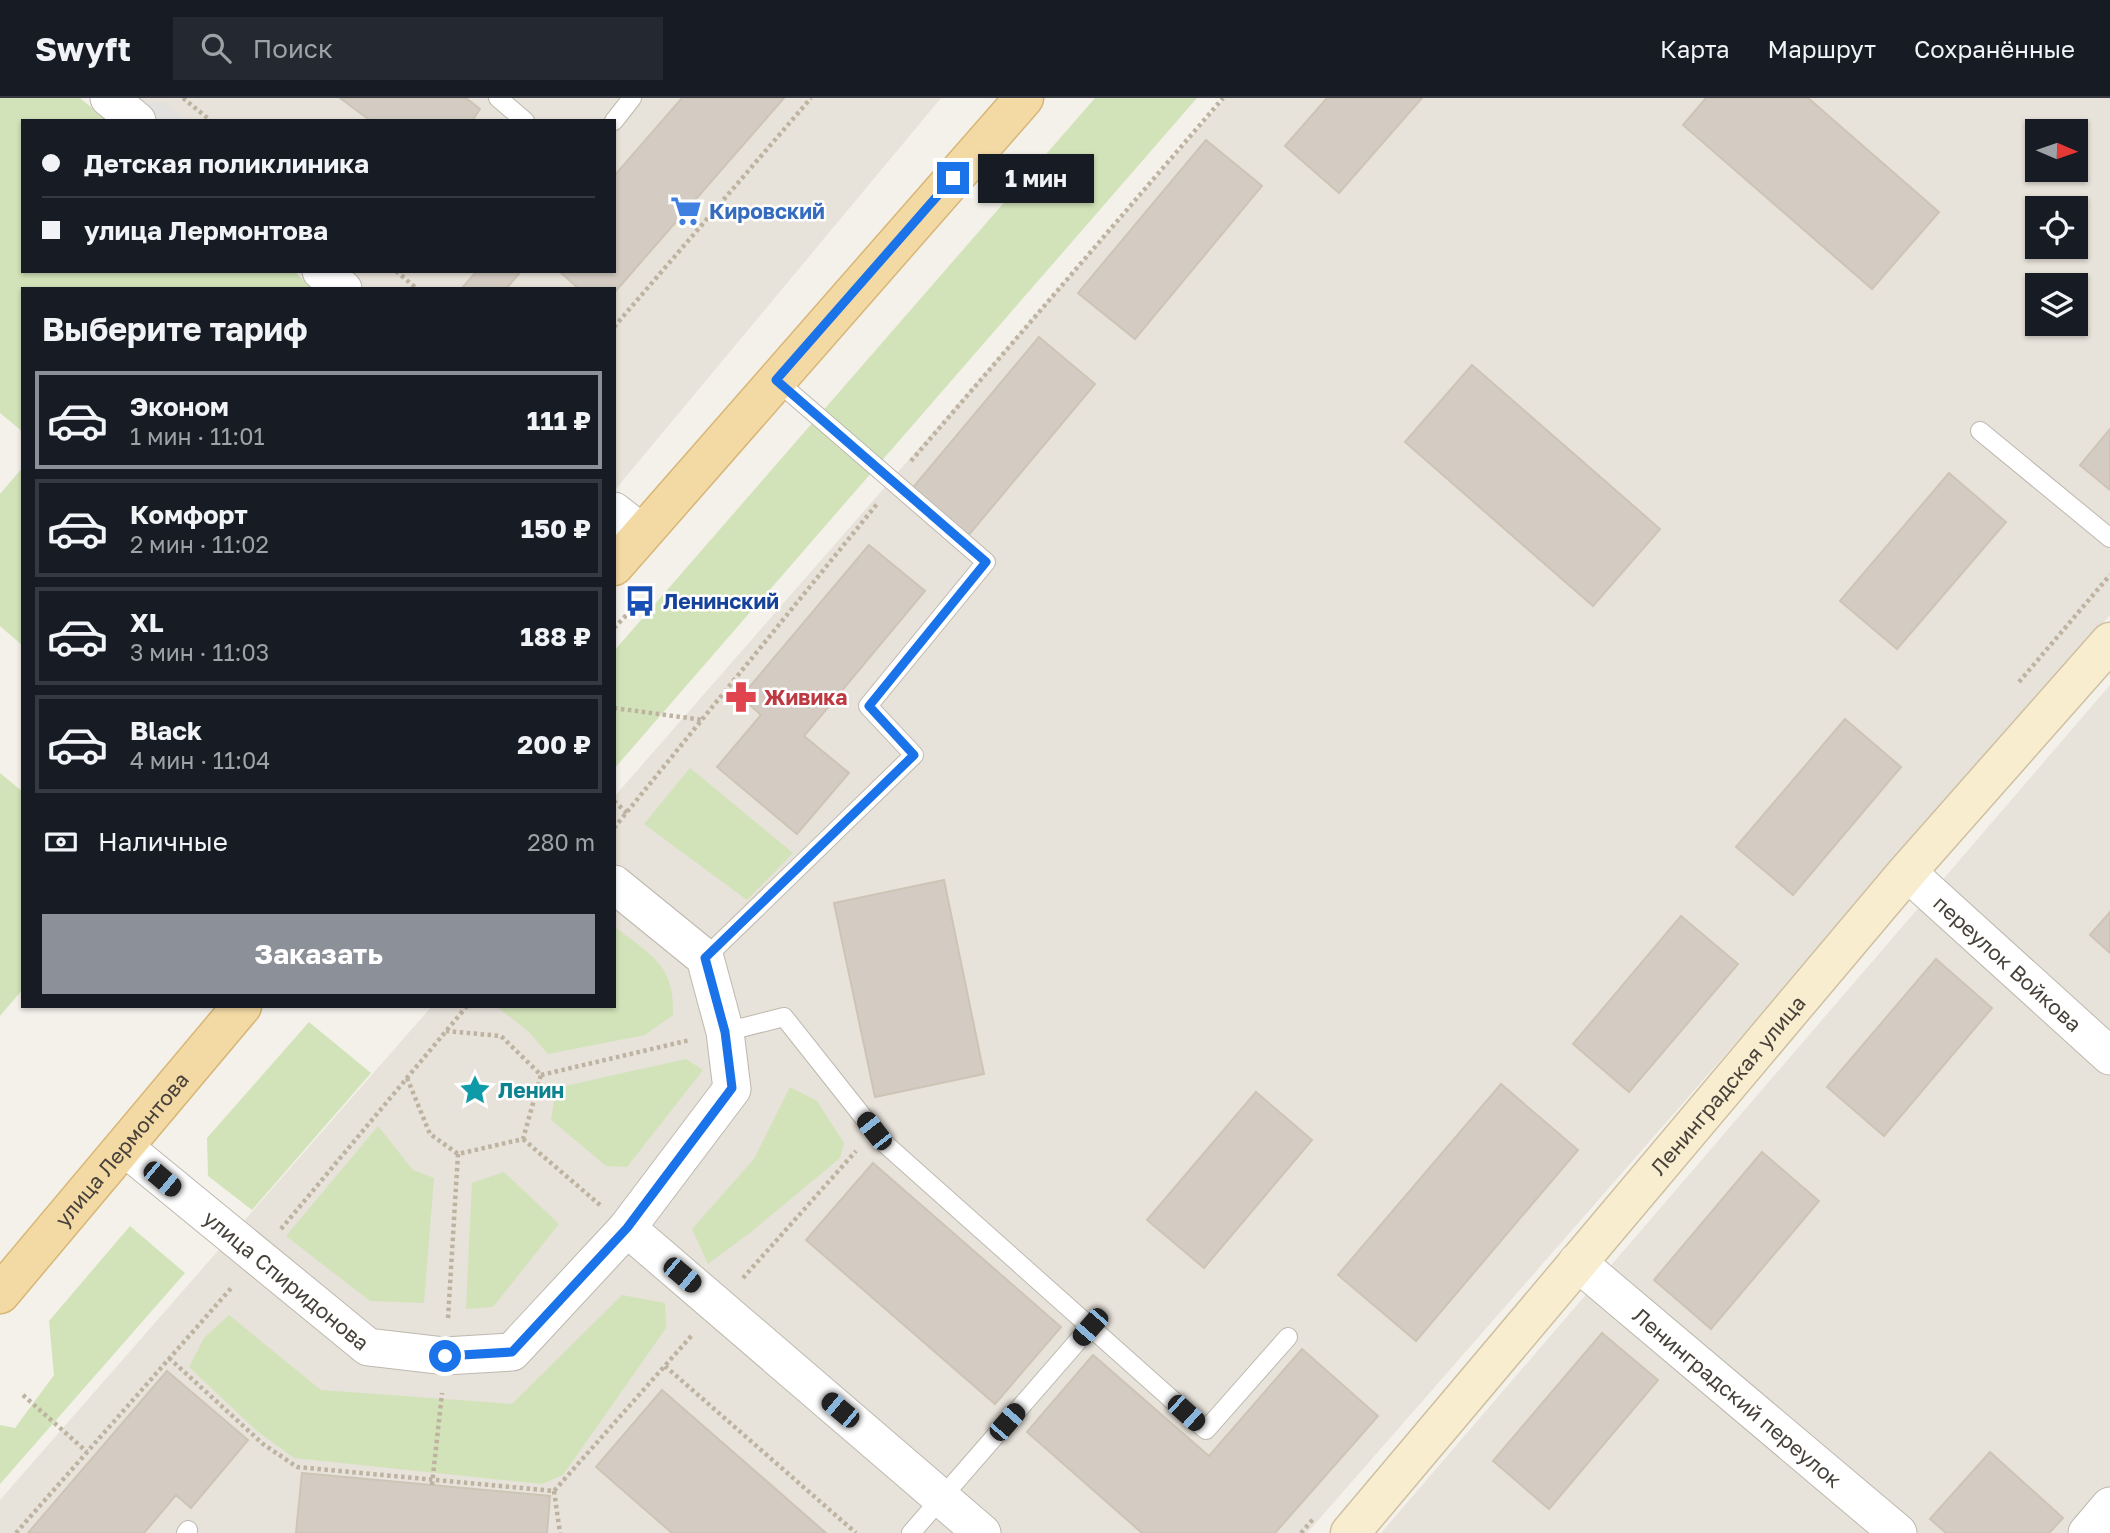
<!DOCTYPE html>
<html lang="ru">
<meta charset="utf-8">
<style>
body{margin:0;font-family:"Golos Text",sans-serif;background:#242831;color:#f1f3f6;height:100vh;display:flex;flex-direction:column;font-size:26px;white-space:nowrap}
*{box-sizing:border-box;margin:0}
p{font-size:23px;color:#9ea1a6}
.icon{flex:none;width:38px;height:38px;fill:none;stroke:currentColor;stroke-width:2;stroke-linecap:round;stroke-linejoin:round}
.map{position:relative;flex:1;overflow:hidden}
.details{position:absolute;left:21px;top:189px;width:595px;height:721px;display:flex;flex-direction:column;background:#171b24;border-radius:0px;box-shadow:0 2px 5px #0004}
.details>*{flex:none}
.guide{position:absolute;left:21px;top:21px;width:595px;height:154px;border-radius:0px;box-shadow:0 2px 5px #0004;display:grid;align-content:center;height:154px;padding:0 21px;background:#171b24}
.needle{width:46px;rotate:92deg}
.tools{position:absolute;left:2025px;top:21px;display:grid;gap:14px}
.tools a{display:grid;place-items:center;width:63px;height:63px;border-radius:0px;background:#171b24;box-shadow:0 2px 5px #0004;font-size:35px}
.end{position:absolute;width:32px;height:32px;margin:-16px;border:9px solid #1a73e8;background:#fff;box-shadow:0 0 0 4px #fff}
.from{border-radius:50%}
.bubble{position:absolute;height:49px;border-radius:0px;background:#171b24;box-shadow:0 2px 5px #0004;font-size:23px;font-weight:700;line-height:49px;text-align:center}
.car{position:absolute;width:21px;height:42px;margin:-21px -10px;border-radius:9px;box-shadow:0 0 5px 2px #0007;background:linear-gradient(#222 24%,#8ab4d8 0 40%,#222 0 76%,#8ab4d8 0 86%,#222 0)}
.guide b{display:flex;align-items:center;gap:24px;height:66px;font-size:26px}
.guide b+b{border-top:2px solid #363941}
.guide i{width:18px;height:18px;background:#f1f3f6}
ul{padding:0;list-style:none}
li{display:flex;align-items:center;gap:21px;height:98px;margin:0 14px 10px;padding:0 7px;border:4px solid #363941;border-radius:0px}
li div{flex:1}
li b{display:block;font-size:26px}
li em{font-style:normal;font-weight:700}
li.active{border-color:#8c9099}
li>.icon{width:63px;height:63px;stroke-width:1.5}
h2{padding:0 21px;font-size:32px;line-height:84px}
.pay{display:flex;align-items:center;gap:18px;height:77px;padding:0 21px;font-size:26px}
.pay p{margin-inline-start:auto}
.cta{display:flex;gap:14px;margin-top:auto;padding:14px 21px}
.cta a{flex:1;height:80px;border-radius:0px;background:#8c9099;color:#fff;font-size:28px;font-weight:700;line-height:80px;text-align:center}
header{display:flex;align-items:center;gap:42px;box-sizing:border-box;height:98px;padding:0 35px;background:#171b24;border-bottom:2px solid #363941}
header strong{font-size:33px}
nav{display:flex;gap:38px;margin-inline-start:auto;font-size:24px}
.search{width:490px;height:63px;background:#242831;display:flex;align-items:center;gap:18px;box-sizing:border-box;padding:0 24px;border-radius:0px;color:#9ea1a6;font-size:26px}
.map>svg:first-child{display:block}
.residential{fill:#e7e2da;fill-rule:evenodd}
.green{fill:#d2e3b9}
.parking{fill:#e3e1df}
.building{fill:#d4ccc2;stroke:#cec4b6;stroke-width:2}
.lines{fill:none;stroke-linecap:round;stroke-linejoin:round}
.lane-casing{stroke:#beb8ae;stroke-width:20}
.street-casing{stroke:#beb8ae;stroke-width:39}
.secondary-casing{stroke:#cec0a0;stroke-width:41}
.primary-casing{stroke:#d7b676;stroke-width:41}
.path{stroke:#beb3a1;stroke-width:4.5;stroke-dasharray:3.5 3.5;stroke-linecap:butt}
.lane{stroke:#fff;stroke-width:18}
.street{stroke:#fff;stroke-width:37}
.secondary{stroke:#f9edd0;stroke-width:38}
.primary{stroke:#f3daa5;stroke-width:38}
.route{stroke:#1a73e8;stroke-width:9}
.labels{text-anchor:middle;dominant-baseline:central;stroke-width:5;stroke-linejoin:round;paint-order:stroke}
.shop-label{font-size:21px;font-weight:bold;fill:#366cbe;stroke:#fff;text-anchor:start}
.transit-label{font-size:21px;font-weight:bold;fill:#164399;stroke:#fff;text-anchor:start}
.health-label{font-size:21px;font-weight:bold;fill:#be3a42;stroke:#fff;text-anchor:start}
.street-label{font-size:21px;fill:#47413a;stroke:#fff}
.culture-label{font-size:21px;font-weight:bold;fill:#0d838f;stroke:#fff;text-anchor:start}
</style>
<header>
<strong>Swyft</strong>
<div class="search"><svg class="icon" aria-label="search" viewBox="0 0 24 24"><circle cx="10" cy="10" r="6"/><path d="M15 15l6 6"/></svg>Поиск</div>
<nav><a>Карта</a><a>Маршрут</a><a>Сохранённые</a></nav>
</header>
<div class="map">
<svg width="2110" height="1435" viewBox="0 0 2110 1435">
<rect width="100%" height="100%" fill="#f4f1eb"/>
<!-- residential -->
<path class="residential" d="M 112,0 L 941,0 L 614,393 L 614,191 L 350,191 L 328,173 L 614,173 L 614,23 L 140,23 Z
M 1225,0 L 2110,0 L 2110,517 L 1307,1435 L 0,1435 L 0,1402 L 432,908 L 614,908 L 614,699 ZM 2037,33 L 2076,33 L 2076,72 L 2037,72 ZM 2037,110 L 2076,110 L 2076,149 L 2037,149 ZM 2037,187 L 2076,187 L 2076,226 L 2037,226 Z
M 2110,587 L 2110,1435 L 1381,1435 Z"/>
<!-- green -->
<path class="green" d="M 0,0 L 80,0 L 108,23 L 23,23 L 23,173 L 294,173 L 313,191 L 23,191 L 23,334 L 0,315 Z
M 1095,0 L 1197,0 L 614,671 L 614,553 Z
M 23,369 L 23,548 L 0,528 L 0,396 Z
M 690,670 L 793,755 L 747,802 L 644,726 Z
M 0,675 L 23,694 L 23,891 L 0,918 Z
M 614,828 C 650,857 675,866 673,917 L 645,937 L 548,956 L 529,934 L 496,908 L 614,908 Z
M 309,924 L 371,975 L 252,1112 L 208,1078 L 207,1040 Z
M 686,961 L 703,972 L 627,1069 L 606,1068 L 551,1022 L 556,990 Z
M 790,989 L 817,1003 L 844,1045 L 840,1060 L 751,1134 L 708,1166 L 692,1131 L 754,1061 Z
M 378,1028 L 413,1072 L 434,1080 L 424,1205 L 370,1203 L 286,1138 Z
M 504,1074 L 559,1126 L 493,1209 L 466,1211 L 472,1085 Z
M 130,1128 L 185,1175 L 0,1386 L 0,1327 L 15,1330 L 54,1277 L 49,1223 Z
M 622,1197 L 665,1205 L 666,1230 L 563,1377 L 542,1386 L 294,1360 L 257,1333 L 189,1269 L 204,1240 L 229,1217 L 321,1292 L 512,1306 Z"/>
<!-- parking -->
<path class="parking" d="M 160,3 L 187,23 L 151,23 L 133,8 Z"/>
<!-- building -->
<path class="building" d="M 340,0 L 466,0 L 480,11 L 472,23 L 371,23 Z
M 682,0 L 784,0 L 614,195 L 614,191 L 579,191 L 559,173 L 614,173 L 614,78 Z
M 1327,0 L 1422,0 L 1339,95 L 1285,48 Z
M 1706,0 L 1808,0 L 1939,114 L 1872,191 L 1683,27 Z
M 1206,42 L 1262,88 L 1135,241 L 1078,195 Z
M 477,173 L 521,173 L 506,191 L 461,191 Z
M 1039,239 L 1095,286 L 967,439 L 911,392 Z
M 1472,267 L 1660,431 L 1593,508 L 1405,344 Z
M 2110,331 L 2110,392 L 2080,367 Z
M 1949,375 L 2006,424 L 1897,551 L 1840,503 Z
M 869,447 L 925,493 L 804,638 L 849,675 L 797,736 L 717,669 L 761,617 L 741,599 Z
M 1845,621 L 1901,669 L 1793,797 L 1736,749 Z
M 944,782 L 984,976 L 875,999 L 834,805 Z
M 2110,814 L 2110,855 L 2090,837 Z
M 1681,818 L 1738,866 L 1629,994 L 1573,946 Z
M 1936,861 L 1992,910 L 1884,1038 L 1827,989 Z
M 1501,986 L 1578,1052 L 1416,1243 L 1338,1177 Z
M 1256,994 L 1312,1042 L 1204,1170 L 1147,1122 Z
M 1762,1054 L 1819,1103 L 1711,1231 L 1654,1182 Z
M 873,1065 L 1061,1229 L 995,1306 L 806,1142 Z
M 1602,1235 L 1658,1282 L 1549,1411 L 1493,1363 Z
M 1302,1251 L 1378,1318 L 1275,1435 L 1142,1435 L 1027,1334 L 1093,1257 L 1209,1358 Z
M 167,1273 L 248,1342 L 191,1410 L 176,1397 L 144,1435 L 28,1435 Z
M 662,1292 L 826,1435 L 672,1435 L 596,1369 Z
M 1990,1354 L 2063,1420 L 2049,1435 L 1946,1435 L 1930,1421 Z
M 302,1375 L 550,1398 L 547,1435 L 296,1435 Z"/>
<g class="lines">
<defs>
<path id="lane" d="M 498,0 L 525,23
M 614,23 L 632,0
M 1980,333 L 2110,440
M 705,860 L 914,657 L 868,608 L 986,464 L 776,282
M 725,934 L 784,919 L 883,1044 L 1206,1332 L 1288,1239
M 186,1435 L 188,1432
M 911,1435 L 1090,1229"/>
<g id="street">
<path d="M 109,0 L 137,23"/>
<path d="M 321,173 L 343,191"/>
<path d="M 614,413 L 642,435"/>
<path id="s1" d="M 1907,774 L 2110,958"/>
<path id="s2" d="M 124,1049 L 368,1249 L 445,1258 L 512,1254 L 627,1130 L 732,991 L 725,934 L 705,860 L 614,786"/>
<path d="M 627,1130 L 982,1435"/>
<path id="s3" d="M 1577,1164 L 1898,1435"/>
<path d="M 2087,1435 L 2110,1408"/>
</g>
<g id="secondary">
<path id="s4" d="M 1350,1435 L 1907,774 L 2110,544"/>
</g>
<g id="primary">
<path d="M 614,468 L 1024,0"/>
<path id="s5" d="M 0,1196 L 242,908"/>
</g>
</defs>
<!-- lane casing -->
<use href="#lane" class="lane-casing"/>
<!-- street casing -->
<use href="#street" class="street-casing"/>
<!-- secondary casing -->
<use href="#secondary" class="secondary-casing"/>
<!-- primary casing -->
<use href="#primary" class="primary-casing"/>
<!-- path -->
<path class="path" d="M 183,0 L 211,23
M 396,173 L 417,191
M 614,229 L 811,0
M 911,363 L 1223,0
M 614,530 L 640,503
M 2019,584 L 2110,477
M 614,610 L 703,622
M 614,703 L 627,715
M 614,730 L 877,406
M 541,977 L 690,942
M 407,980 L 430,1036 L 458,1056 L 523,1041 L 541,977 L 501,938 L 446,933
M 523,1041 L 600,1107
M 281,1131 L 467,908
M 743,1180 L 856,1053
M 448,1220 L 458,1056
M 169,1260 L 263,1346 L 297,1369 L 554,1393 L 693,1236
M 665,1268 L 856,1435
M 23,1297 L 87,1354
M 432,1387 L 442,1295
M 554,1393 L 560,1435
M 16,1435 L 233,1188
M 1301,1435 L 1314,1420"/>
<!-- lane -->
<use href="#lane" class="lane"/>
<!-- street -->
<use href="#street" class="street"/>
<!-- secondary -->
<use href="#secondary" class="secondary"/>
<!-- primary -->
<use href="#primary" class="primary"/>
</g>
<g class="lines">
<!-- route -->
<path class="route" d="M 445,1258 L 512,1254 L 627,1130 L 732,990 L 725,934 L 705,860 L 914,657 L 869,608 L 986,464 L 776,282 L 953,80"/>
</g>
<!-- icons -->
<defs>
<symbol id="supermarket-bare" viewBox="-9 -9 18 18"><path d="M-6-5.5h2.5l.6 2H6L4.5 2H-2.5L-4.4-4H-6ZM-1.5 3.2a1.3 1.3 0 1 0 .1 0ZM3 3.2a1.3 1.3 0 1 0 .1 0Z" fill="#3f7fe0" stroke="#fff" stroke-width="2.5" paint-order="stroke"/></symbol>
<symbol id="bus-bare" viewBox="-9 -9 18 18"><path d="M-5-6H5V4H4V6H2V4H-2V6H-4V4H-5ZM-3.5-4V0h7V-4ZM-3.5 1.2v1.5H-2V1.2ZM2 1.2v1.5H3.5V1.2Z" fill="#1a4fb4" stroke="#fff" stroke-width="2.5" paint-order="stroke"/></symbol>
<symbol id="pharmacy-bare" viewBox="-9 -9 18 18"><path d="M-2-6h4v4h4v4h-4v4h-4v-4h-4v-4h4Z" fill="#e0444e" stroke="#fff" stroke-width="2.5" paint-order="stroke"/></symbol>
<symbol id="sight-bare" viewBox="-9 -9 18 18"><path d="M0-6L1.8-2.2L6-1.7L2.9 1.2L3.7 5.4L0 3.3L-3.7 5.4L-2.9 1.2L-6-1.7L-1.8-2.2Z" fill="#0f9aa8" stroke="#fff" stroke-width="2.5" paint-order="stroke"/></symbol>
</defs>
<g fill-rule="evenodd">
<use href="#supermarket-bare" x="664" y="91" width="44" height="44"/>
<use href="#bus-bare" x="618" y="481" width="44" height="44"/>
<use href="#pharmacy-bare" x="719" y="577" width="44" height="44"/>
<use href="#sight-bare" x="453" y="970" width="44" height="44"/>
</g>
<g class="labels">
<!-- shop labels -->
<g class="shop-label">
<text x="709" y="113">Кировский</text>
</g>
<!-- transit labels -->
<g class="transit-label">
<text x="663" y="503">Ленинский</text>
</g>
<!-- health labels -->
<g class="health-label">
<text x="764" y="599">Живика</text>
</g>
<!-- street labels -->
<g class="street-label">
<text stroke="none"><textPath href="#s1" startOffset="136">переулок Войкова</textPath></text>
<text stroke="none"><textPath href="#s4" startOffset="586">Ленинградская улица</textPath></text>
<text stroke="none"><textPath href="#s5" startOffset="189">улица Лермонтова</textPath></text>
<text stroke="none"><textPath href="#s2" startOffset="210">улица Спиридонова</textPath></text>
<text stroke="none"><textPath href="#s3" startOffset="210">Ленинградский переулок</textPath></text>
</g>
<!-- culture labels -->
<g class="culture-label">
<text x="498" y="992">Ленин</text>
</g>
</g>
</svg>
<div class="tools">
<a><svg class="needle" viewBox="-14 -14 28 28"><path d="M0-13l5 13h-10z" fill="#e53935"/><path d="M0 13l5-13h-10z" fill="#9ea1a6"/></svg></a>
<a><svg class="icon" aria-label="locate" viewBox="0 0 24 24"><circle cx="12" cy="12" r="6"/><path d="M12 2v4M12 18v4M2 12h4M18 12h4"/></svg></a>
<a><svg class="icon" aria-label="layers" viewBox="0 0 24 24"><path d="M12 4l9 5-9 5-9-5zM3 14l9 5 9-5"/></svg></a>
</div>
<i class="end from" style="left:445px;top:1258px"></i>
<i class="end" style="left:953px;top:80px"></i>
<div class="bubble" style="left:978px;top:56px;width:116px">1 мин</div>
<i class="car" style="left:874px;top:1033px;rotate:322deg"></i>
<i class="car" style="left:162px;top:1081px;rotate:130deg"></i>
<i class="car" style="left:682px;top:1177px;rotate:130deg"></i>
<i class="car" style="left:1090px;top:1229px;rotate:221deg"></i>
<i class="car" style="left:840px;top:1312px;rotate:310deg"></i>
<i class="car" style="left:1186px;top:1315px;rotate:132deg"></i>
<i class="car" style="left:1007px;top:1324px;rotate:41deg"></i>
<div class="guide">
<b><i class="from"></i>Детская поликлиника</b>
<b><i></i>улица Лермонтова</b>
</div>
<section class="details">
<h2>Выберите тариф</h2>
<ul>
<li class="active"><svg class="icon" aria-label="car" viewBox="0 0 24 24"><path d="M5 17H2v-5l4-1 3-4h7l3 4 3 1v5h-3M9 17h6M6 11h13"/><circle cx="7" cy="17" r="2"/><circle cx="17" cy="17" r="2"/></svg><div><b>Эконом</b><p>1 мин · 11:01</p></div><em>111 ₽</em></li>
<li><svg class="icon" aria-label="car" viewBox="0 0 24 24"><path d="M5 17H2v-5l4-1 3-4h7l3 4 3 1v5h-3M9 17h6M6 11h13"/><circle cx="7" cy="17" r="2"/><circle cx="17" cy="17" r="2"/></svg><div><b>Комфорт</b><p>2 мин · 11:02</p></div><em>150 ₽</em></li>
<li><svg class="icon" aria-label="car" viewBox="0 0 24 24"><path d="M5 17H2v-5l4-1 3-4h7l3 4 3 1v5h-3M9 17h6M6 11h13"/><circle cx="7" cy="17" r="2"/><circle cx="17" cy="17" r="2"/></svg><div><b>XL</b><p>3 мин · 11:03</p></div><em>188 ₽</em></li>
<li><svg class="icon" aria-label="car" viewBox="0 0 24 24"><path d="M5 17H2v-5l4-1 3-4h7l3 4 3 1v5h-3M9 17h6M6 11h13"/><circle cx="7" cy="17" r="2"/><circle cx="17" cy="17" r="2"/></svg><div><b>Black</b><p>4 мин · 11:04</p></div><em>200 ₽</em></li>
</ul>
<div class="pay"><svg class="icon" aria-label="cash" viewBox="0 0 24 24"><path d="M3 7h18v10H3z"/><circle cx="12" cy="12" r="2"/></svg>Наличные<p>280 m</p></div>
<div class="cta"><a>Заказать</a></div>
</section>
</div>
